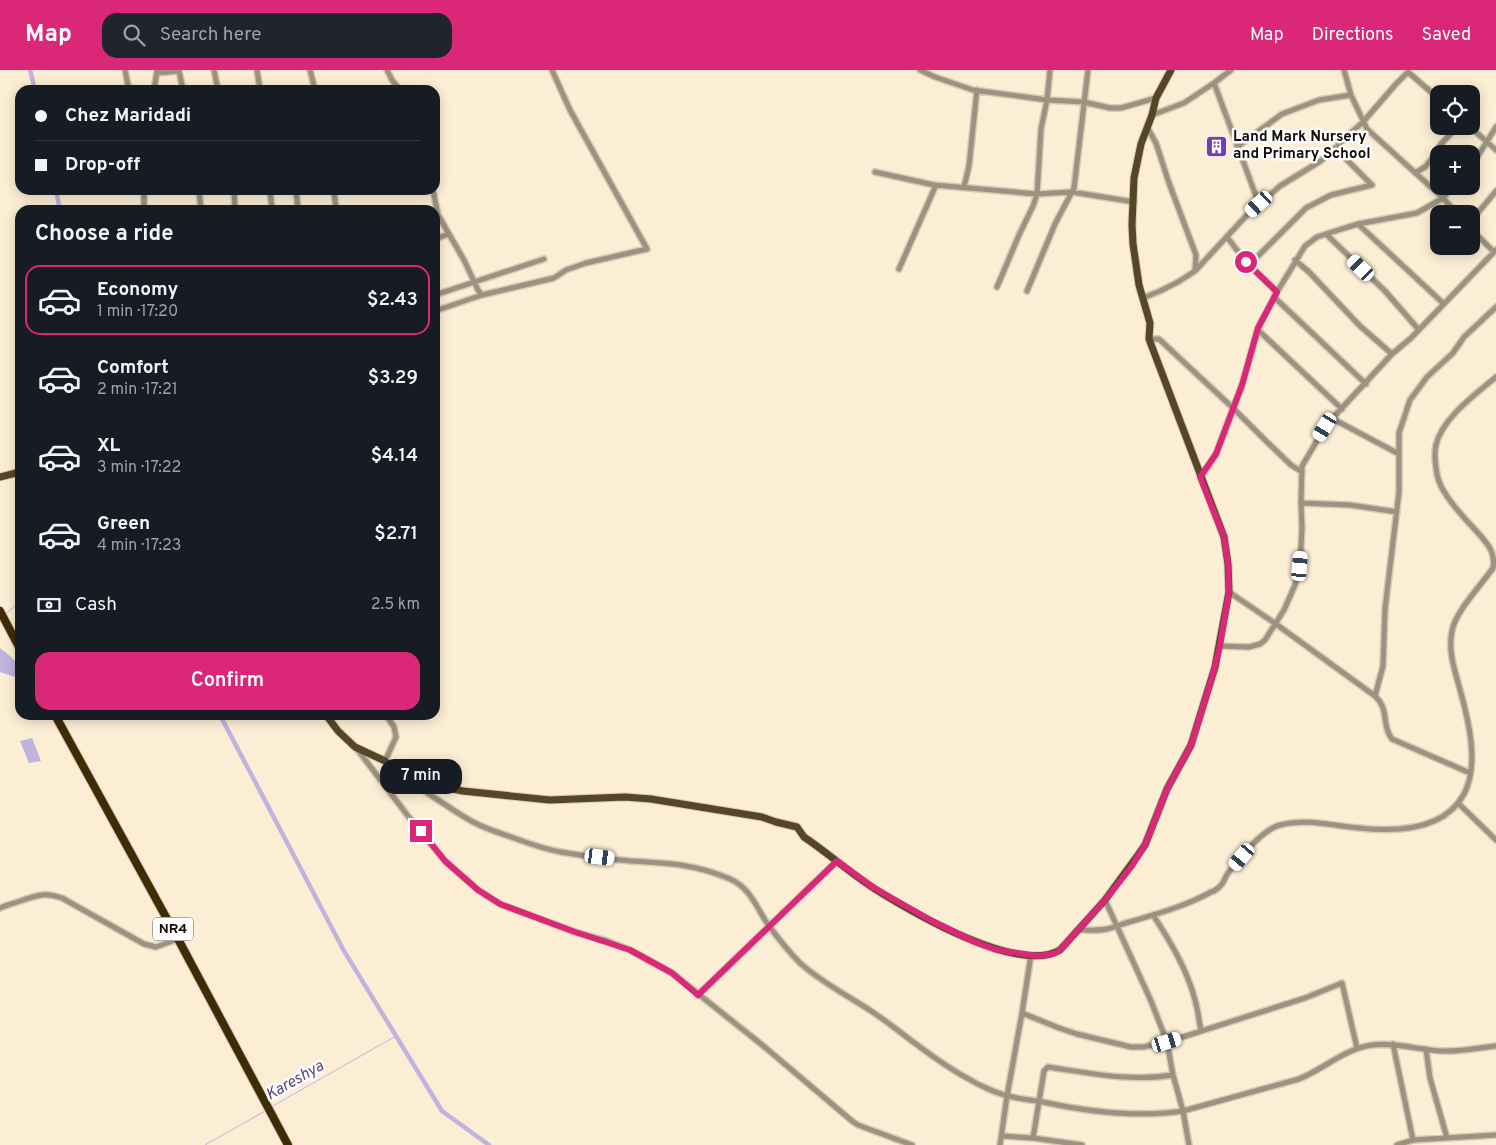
<!DOCTYPE html>
<meta charset="utf-8">
<style>
body{margin:0;font-family:Overpass,sans-serif;background:#20242c;color:#f1f3f6;height:100vh;display:flex;flex-direction:column;font-size:19px;white-space:nowrap}
*{box-sizing:border-box;margin:0}
p{font-size:16px;color:#9ea1a6}
.icon{flex:none;width:28px;height:28px;fill:none;stroke:currentColor;stroke-width:2;stroke-linecap:round;stroke-linejoin:round}
.map{position:relative;flex:1;overflow:hidden}
.panel{position:absolute;left:15px;top:135px;width:425px;height:515px;display:flex;flex-direction:column;background:#171b24;border-radius:15px;box-shadow:0 2px 12px #0003}
.panel>*{flex:none}
.top-card{position:absolute;left:15px;top:15px;width:425px;height:110px;border-radius:15px;box-shadow:0 2px 12px #0003;display:grid;align-content:center;height:110px;padding:0 20px;background:#171b24}
.tools{position:absolute;left:1430px;top:15px;display:grid;gap:10px}
.tools a{display:grid;place-items:center;width:50px;height:50px;border-radius:10px;background:#171b24;box-shadow:0 2px 12px #0003;font-size:25px}
.end{position:absolute;width:22px;height:22px;margin:-11px;border:6px solid #db2777;background:#fff;box-shadow:0 0 0 2px #fff}
.from{border-radius:50%}
.bubble{position:absolute;height:35px;border-radius:15px;background:#171b24;box-shadow:0 2px 12px #0003;font-size:16px;font-weight:600;line-height:35px;text-align:center}
.car{position:absolute;width:15px;height:30px;margin:-15px -8px;border-radius:6px;box-shadow:0 0 4px 1px #0007;background:linear-gradient(#fff 24%,#345 0 40%,#fff 0 76%,#345 0 86%,#fff 0)}
.top-card b{display:flex;align-items:center;gap:18px;height:48px;font-size:19px}
.top-card b+b{border-top:1px solid #363941}
.top-card i{width:12px;height:12px;background:#f1f3f6}
ul{padding:0;list-style:none}
li{display:flex;align-items:center;gap:15px;height:70px;margin:0 10px 8px;padding:0 10px;border:2px solid transparent;border-radius:15px}
li div{flex:1}
li b{display:block;font-size:19px}
li em{font-style:normal;font-weight:600}
li.selected{border-color:#db2777}
li>.icon{width:45px;height:45px;stroke-width:1.5}
h2{padding:0 20px;font-size:22px;line-height:60px}
.pay{display:flex;align-items:center;gap:12px;height:55px;padding:0 20px;font-size:19px}
.pay p{margin-inline-start:auto}
.cta{display:flex;gap:10px;margin-top:auto;padding:10px 20px}
.cta a{flex:1;height:58px;border-radius:15px;background:#db2777;color:#fff;font-size:20px;font-weight:600;line-height:58px;text-align:center}
header{display:flex;align-items:center;gap:30px;box-sizing:border-box;height:70px;padding:0 25px;background:#db2777;color:#fff}
header strong{font-size:24px}
nav{display:flex;gap:28px;margin-inline-start:auto;font-size:18px}
.search{width:350px;height:45px;background:#20242c;display:flex;align-items:center;gap:12px;box-sizing:border-box;padding:0 18px;border-radius:15px;color:#9ea1a6;font-size:19px}
.map>svg:first-child{display:block}
.water{fill:#bfb4dd}
.lines{fill:none;stroke-linecap:round;stroke-linejoin:round}
.stream{stroke:#bfb4dd;stroke-width:1}
.canal{stroke:#bfb4dd;stroke-width:4.5}
.minor-casing{stroke:#d6cab4;stroke-width:8}
.major-casing{stroke:#d6cab4;stroke-width:9}
.highway-casing{stroke:#d6cab4;stroke-width:10}
.minor{stroke:#9b9281;stroke-width:5}
.major{stroke:#564628;stroke-width:7}
.highway{stroke:#3e2c04;stroke-width:8}
.route{stroke:#db2777;stroke-width:6}
.labels{text-anchor:middle;dominant-baseline:central;stroke-width:5;stroke-linejoin:round;paint-order:stroke}
.shield{fill:#fdfdfd;stroke:#57544f;stroke-width:1}
.shield-label{font-size:14px;font-weight:bold;fill:#100b04}
.poi-label{font-size:15px;font-weight:bold;fill:#100b04;stroke:#fdfdfd;text-anchor:start}
.water-label{font-size:16px;font-style:italic;fill:#55447a;stroke:#fdfdfd}
</style>
<header>
<strong>Map</strong>
<div class="search"><svg class="icon" aria-label="search" viewBox="0 0 24 24"><circle cx="10" cy="10" r="6"/><path d="M15 15l6 6"/></svg>Search here</div>
<nav><a>Map</a><a>Directions</a><a>Saved</a></nav>
</header>
<div class="map">
<svg width="1496" height="1075" viewBox="0 0 1496 1075">
<rect width="100%" height="100%" fill="#fceed5"/>
<!-- water -->
<path class="water" d="M 0,578 L 10,586 L 20,596 L 20,600 L 15,607 L 0,602 Z
M 32,668 L 41,691 L 29,693 L 20,671 Z"/>
<g class="lines">
<!-- stream -->
<path class="stream" d="M 6,544 L 20,531
M 271,1037 L 396,966
M 205,1075 L 265,1041"/>
<!-- canal -->
<path class="canal" d="M 30,0 L 35,20
M 56,120 L 60,140
M 220,645 L 344,881 L 442,1041 L 489,1075"/>
<defs>
<path id="minor" d="M 125,0 L 129,20
M 214,0 L 218,20
M 257,0 L 260,20
M 310,0 L 315,20
M 387,0 L 392,10 L 400,20
M 920,0 L 935,7 L 973,20 L 1047,30 L 1084,32 L 1110,38 L 1121,38 L 1156,28
M 1344,0 L 1351,25 L 1367,59 L 1443,128 L 1457,144
M 157,3 L 179,1 L 183,20
M 1214,13 L 1259,134
M 154,20 L 157,1
M 1152,45 L 1184,33 L 1214,13 L 1231,0
M 1469,56 L 1496,80
M 1147,57 L 1156,73 L 1169,113 L 1196,185 L 1195,200
M 1237,77 L 1282,44 L 1319,30 L 1351,25
M 1471,97 L 1496,57
M 875,102 L 934,115 L 1037,124 L 1072,122 L 1134,132
M 1415,103 L 1425,97 L 1435,85 L 1441,74 L 1458,56
M 964,117 L 969,96 L 977,20
M 144,120 L 144,140
M 199,120 L 201,140
M 234,120 L 235,140
M 270,120 L 272,140
M 296,120 L 298,140
M 334,120 L 336,140
M 433,120 L 438,145 L 464,190 L 478,220 L 482,225
M 1471,151 L 1496,121
M 1358,154 L 1444,234
M 1471,159 L 1494,182
M 1326,164 L 1385,221 L 1419,260
M 1227,167 L 1246,192 L 1277,222
M 435,169 L 449,164
M 1295,190 L 1309,202 L 1360,256 L 1392,284
M 1249,195 L 1306,138 L 1331,125 L 1372,115 L 1335,78
M 899,199 L 936,115
M 997,217 L 1019,165 L 1033,136 L 1037,124 L 1041,59 L 1047,30 L 1050,0
M 1027,221 L 1055,154 L 1074,118 L 1088,0
M 435,225 L 544,189
M 1274,227 L 1366,314
M 1143,228 L 1160,221 L 1178,212 L 1195,201 L 1246,146 L 1280,116 L 1319,92 L 1332,82 L 1346,67 L 1363,52 L 1396,14 L 1408,2 L 1439,29
M 435,241 L 482,225 L 554,208 L 566,200 L 586,193 L 647,179 L 570,40 L 552,0
M 1258,260 L 1342,339
M 1149,269 L 1159,269 L 1233,338 L 1265,370 L 1291,395 L 1302,402
M 1333,349 L 1399,384 L 1399,422 L 1385,539 L 1383,596 L 1375,626
M 1399,384 L 1399,363 L 1410,330 L 1427,307 L 1453,283 L 1464,267 L 1496,237
M 1201,407 L 1216,384 L 1242,315 L 1258,258 L 1277,222 L 1305,176 L 1317,167 L 1329,163 L 1358,154 L 1417,143 L 1443,128 L 1453,116
M 1301,433 L 1350,435 L 1397,442
M 1229,522 L 1276,554 L 1375,626 C 1390,640 1381,655 1392,669 L 1470,703
M 1220,576 L 1249,577 L 1260,574 L 1265,570 L 1284,540 L 1295,515 L 1300,496 L 1302,458 L 1301,433 L 1302,396 L 1327,354 L 1392,284 L 1411,268 L 1496,180
M 357,679 L 408,746 L 445,791 L 478,820 L 500,834 L 575,862 L 607,871 L 630,880 L 672,903 L 761,974 L 852,1051 L 858,1055 L 912,1075
M 385,691 L 396,667 L 394,657 L 386,645
M 407,709 C 428,723 450,739 473,752 C 486,759 500,763 514,768 C 530,774 544,779 561,782 C 584,786 608,789 631,791 C 667,793 696,794 730,809 C 751,818 757,839 769,856 C 778,868 789,882 800,893 C 823,914 851,927 877,945 C 907,966 935,991 967,1008 C 978,1015 996,1023 1008,1026 C 1019,1029 1031,1030 1043,1032 C 1089,1042 1136,1048 1183,1041 L 1299,1009 C 1324,999 1344,979 1372,975 C 1396,972 1418,980 1442,981 C 1460,982 1478,978 1496,976
M 1458,733 L 1496,770
M 1105,830 L 1151,931 L 1167,972 L 1173,1005 L 1183,1041 L 1189,1075
M 0,838 C 7,835 15,833 23,830 C 40,825 44,822 62,828 L 144,874 L 156,877 L 178,869
M 1153,845 C 1170,871 1187,899 1195,930 C 1198,940 1199,951 1201,961
M 1077,860 C 1087,860 1098,861 1107,859 C 1116,857 1124,853 1133,851 C 1159,843 1186,836 1211,822 C 1214,821 1218,819 1220,816 C 1224,813 1225,807 1228,803 C 1238,789 1263,759 1280,755 C 1306,748 1333,756 1359,758 C 1395,762 1444,761 1464,724 C 1480,694 1468,648 1459,616 C 1454,598 1448,580 1452,561 C 1455,542 1482,514 1493,498 C 1496,484 1488,474 1479,464 C 1468,452 1454,438 1445,423 C 1440,416 1437,407 1436,398 C 1435,391 1434,383 1436,375 C 1442,348 1476,324 1496,307
M 698,925 L 837,791
M 1022,943 L 1059,958 L 1077,964 L 1131,977 L 1143,977 L 1167,972 L 1305,928 L 1342,913 L 1357,978
M 1393,974 L 1413,1070
M 1426,979 L 1430,1008 L 1447,1068
M 1002,1066 L 1033,1068 L 1082,1075
M 1033,1068 L 1044,1001 L 1048,997 C 1089,1003 1131,1012 1173,1005
M 1000,1075 L 1007,1026 L 1022,943 L 1031,885
M 1397,1075 L 1413,1070 L 1496,1065"/>
<path id="major" d="M 0,407 L 20,402
M 326,645 L 338,661 L 355,677 L 385,691 L 396,701 L 422,713 L 432,715 L 463,721 L 550,730 L 625,727 L 651,729 L 762,747 L 776,752 L 797,757 L 804,767 C 828,783 850,803 875,819 C 912,842 1018,905 1060,880 L 1105,830 L 1138,785 L 1145,775 L 1167,719 L 1191,675 L 1215,597 L 1229,522 L 1228,494 L 1224,467 L 1149,269 L 1150,253 L 1139,215 L 1133,174 L 1132,155 L 1134,108 L 1141,74 L 1152,45 L 1156,28 L 1171,0"/>
<path id="highway" d="M 0,541 L 20,579
M 55,645 L 178,869 L 288,1075"/>
</defs>
<!-- minor casing -->
<use href="#minor" class="minor-casing"/>
<!-- major casing -->
<use href="#major" class="major-casing"/>
<!-- highway casing -->
<use href="#highway" class="highway-casing"/>
<!-- minor -->
<use href="#minor" class="minor"/>
<!-- major -->
<use href="#major" class="major"/>
<!-- highway -->
<use href="#highway" class="highway"/>
</g>
<g class="lines">
<!-- route -->
<path class="route" d="M 421,761 L 445,791 L 478,820 L 500,834 L 575,862 L 630,880 L 672,903 L 698,925 L 837,791 L 874,818 L 932,851 L 975,872 L 997,880 L 1038,886 L 1053,884 L 1060,880 L 1105,830 L 1132,796 L 1145,775 L 1167,719 L 1191,675 L 1212,607 L 1220,576 L 1229,522 L 1228,494 L 1224,467 L 1200,407 L 1216,384 L 1242,315 L 1258,258 L 1277,222 L 1246,192"/>
</g>
<!-- icons -->
<defs>
<symbol id="building-square" viewBox="-11 -11 22 22"><rect x="-9" y="-9" width="18" height="18" rx="4" fill="#6f41b8" stroke="#fdfdfd"/><path d="M-4-6H4V6H1V3H-1V6H-4ZM-2.5-4.3h1.7v1.8h-1.7ZM.8-4.3h1.7v1.8H.8ZM-2.5-1h1.7V.8h-1.7ZM.8-1h1.7V.8H.8Z" fill="#fff"/></symbol>
</defs>
<g fill-rule="evenodd">
<use href="#building-square" x="1204" y="64" width="25" height="25"/>
</g>
<g class="labels">
<!-- shield labels -->
<rect class="shield" x="153" y="847.5" width="40" height="23" rx="4"/>
<g class="shield-label">
<text x="173" y="859">NR4</text>
</g>
<!-- poi labels -->
<g class="poi-label">
<text x="1233" y="67">Land Mark Nursery<tspan x="1233" dy="17">and Primary School</tspan></text>
</g>
<!-- water labels -->
<g class="water-label">
<text transform="translate(295 1011) rotate(-30)">Kareshya</text>
</g>
</g>
</svg>
<div class="tools">
<a><svg class="icon" aria-label="locate" viewBox="0 0 24 24"><circle cx="12" cy="12" r="6"/><path d="M12 2v4M12 18v4M2 12h4M18 12h4"/></svg></a>
<a>+</a>
<a>−</a>
</div>
<i class="end from" style="left:1246px;top:192px"></i>
<i class="end" style="left:421px;top:761px"></i>
<div class="bubble" style="left:380px;top:689px;width:82px">7 min</div>
<i class="car" style="left:1259px;top:134px;rotate:228deg"></i>
<i class="car" style="left:1361px;top:198px;rotate:314deg"></i>
<i class="car" style="left:1325px;top:357px;rotate:211deg"></i>
<i class="car" style="left:1300px;top:496px;rotate:5deg"></i>
<i class="car" style="left:600px;top:787px;rotate:97deg"></i>
<i class="car" style="left:1242px;top:787px;rotate:220deg"></i>
<i class="car" style="left:1167px;top:972px;rotate:73deg"></i>
<div class="top-card">
<b><i class="from"></i>Chez Maridadi</b>
<b><i></i>Drop-off</b>
</div>
<section class="panel">
<h2>Choose a ride</h2>
<ul>
<li class="selected"><svg class="icon" aria-label="car" viewBox="0 0 24 24"><path d="M5 17H2v-5l4-1 3-4h7l3 4 3 1v5h-3M9 17h6M6 11h13"/><circle cx="7" cy="17" r="2"/><circle cx="17" cy="17" r="2"/></svg><div><b>Economy</b><p>1 min · 17:20</p></div><em>$2.43</em></li>
<li><svg class="icon" aria-label="car" viewBox="0 0 24 24"><path d="M5 17H2v-5l4-1 3-4h7l3 4 3 1v5h-3M9 17h6M6 11h13"/><circle cx="7" cy="17" r="2"/><circle cx="17" cy="17" r="2"/></svg><div><b>Comfort</b><p>2 min · 17:21</p></div><em>$3.29</em></li>
<li><svg class="icon" aria-label="car" viewBox="0 0 24 24"><path d="M5 17H2v-5l4-1 3-4h7l3 4 3 1v5h-3M9 17h6M6 11h13"/><circle cx="7" cy="17" r="2"/><circle cx="17" cy="17" r="2"/></svg><div><b>XL</b><p>3 min · 17:22</p></div><em>$4.14</em></li>
<li><svg class="icon" aria-label="car" viewBox="0 0 24 24"><path d="M5 17H2v-5l4-1 3-4h7l3 4 3 1v5h-3M9 17h6M6 11h13"/><circle cx="7" cy="17" r="2"/><circle cx="17" cy="17" r="2"/></svg><div><b>Green</b><p>4 min · 17:23</p></div><em>$2.71</em></li>
</ul>
<div class="pay"><svg class="icon" aria-label="cash" viewBox="0 0 24 24"><path d="M3 7h18v10H3z"/><circle cx="12" cy="12" r="2"/></svg>Cash<p>2.5 km</p></div>
<div class="cta"><a>Confirm</a></div>
</section>
</div>
